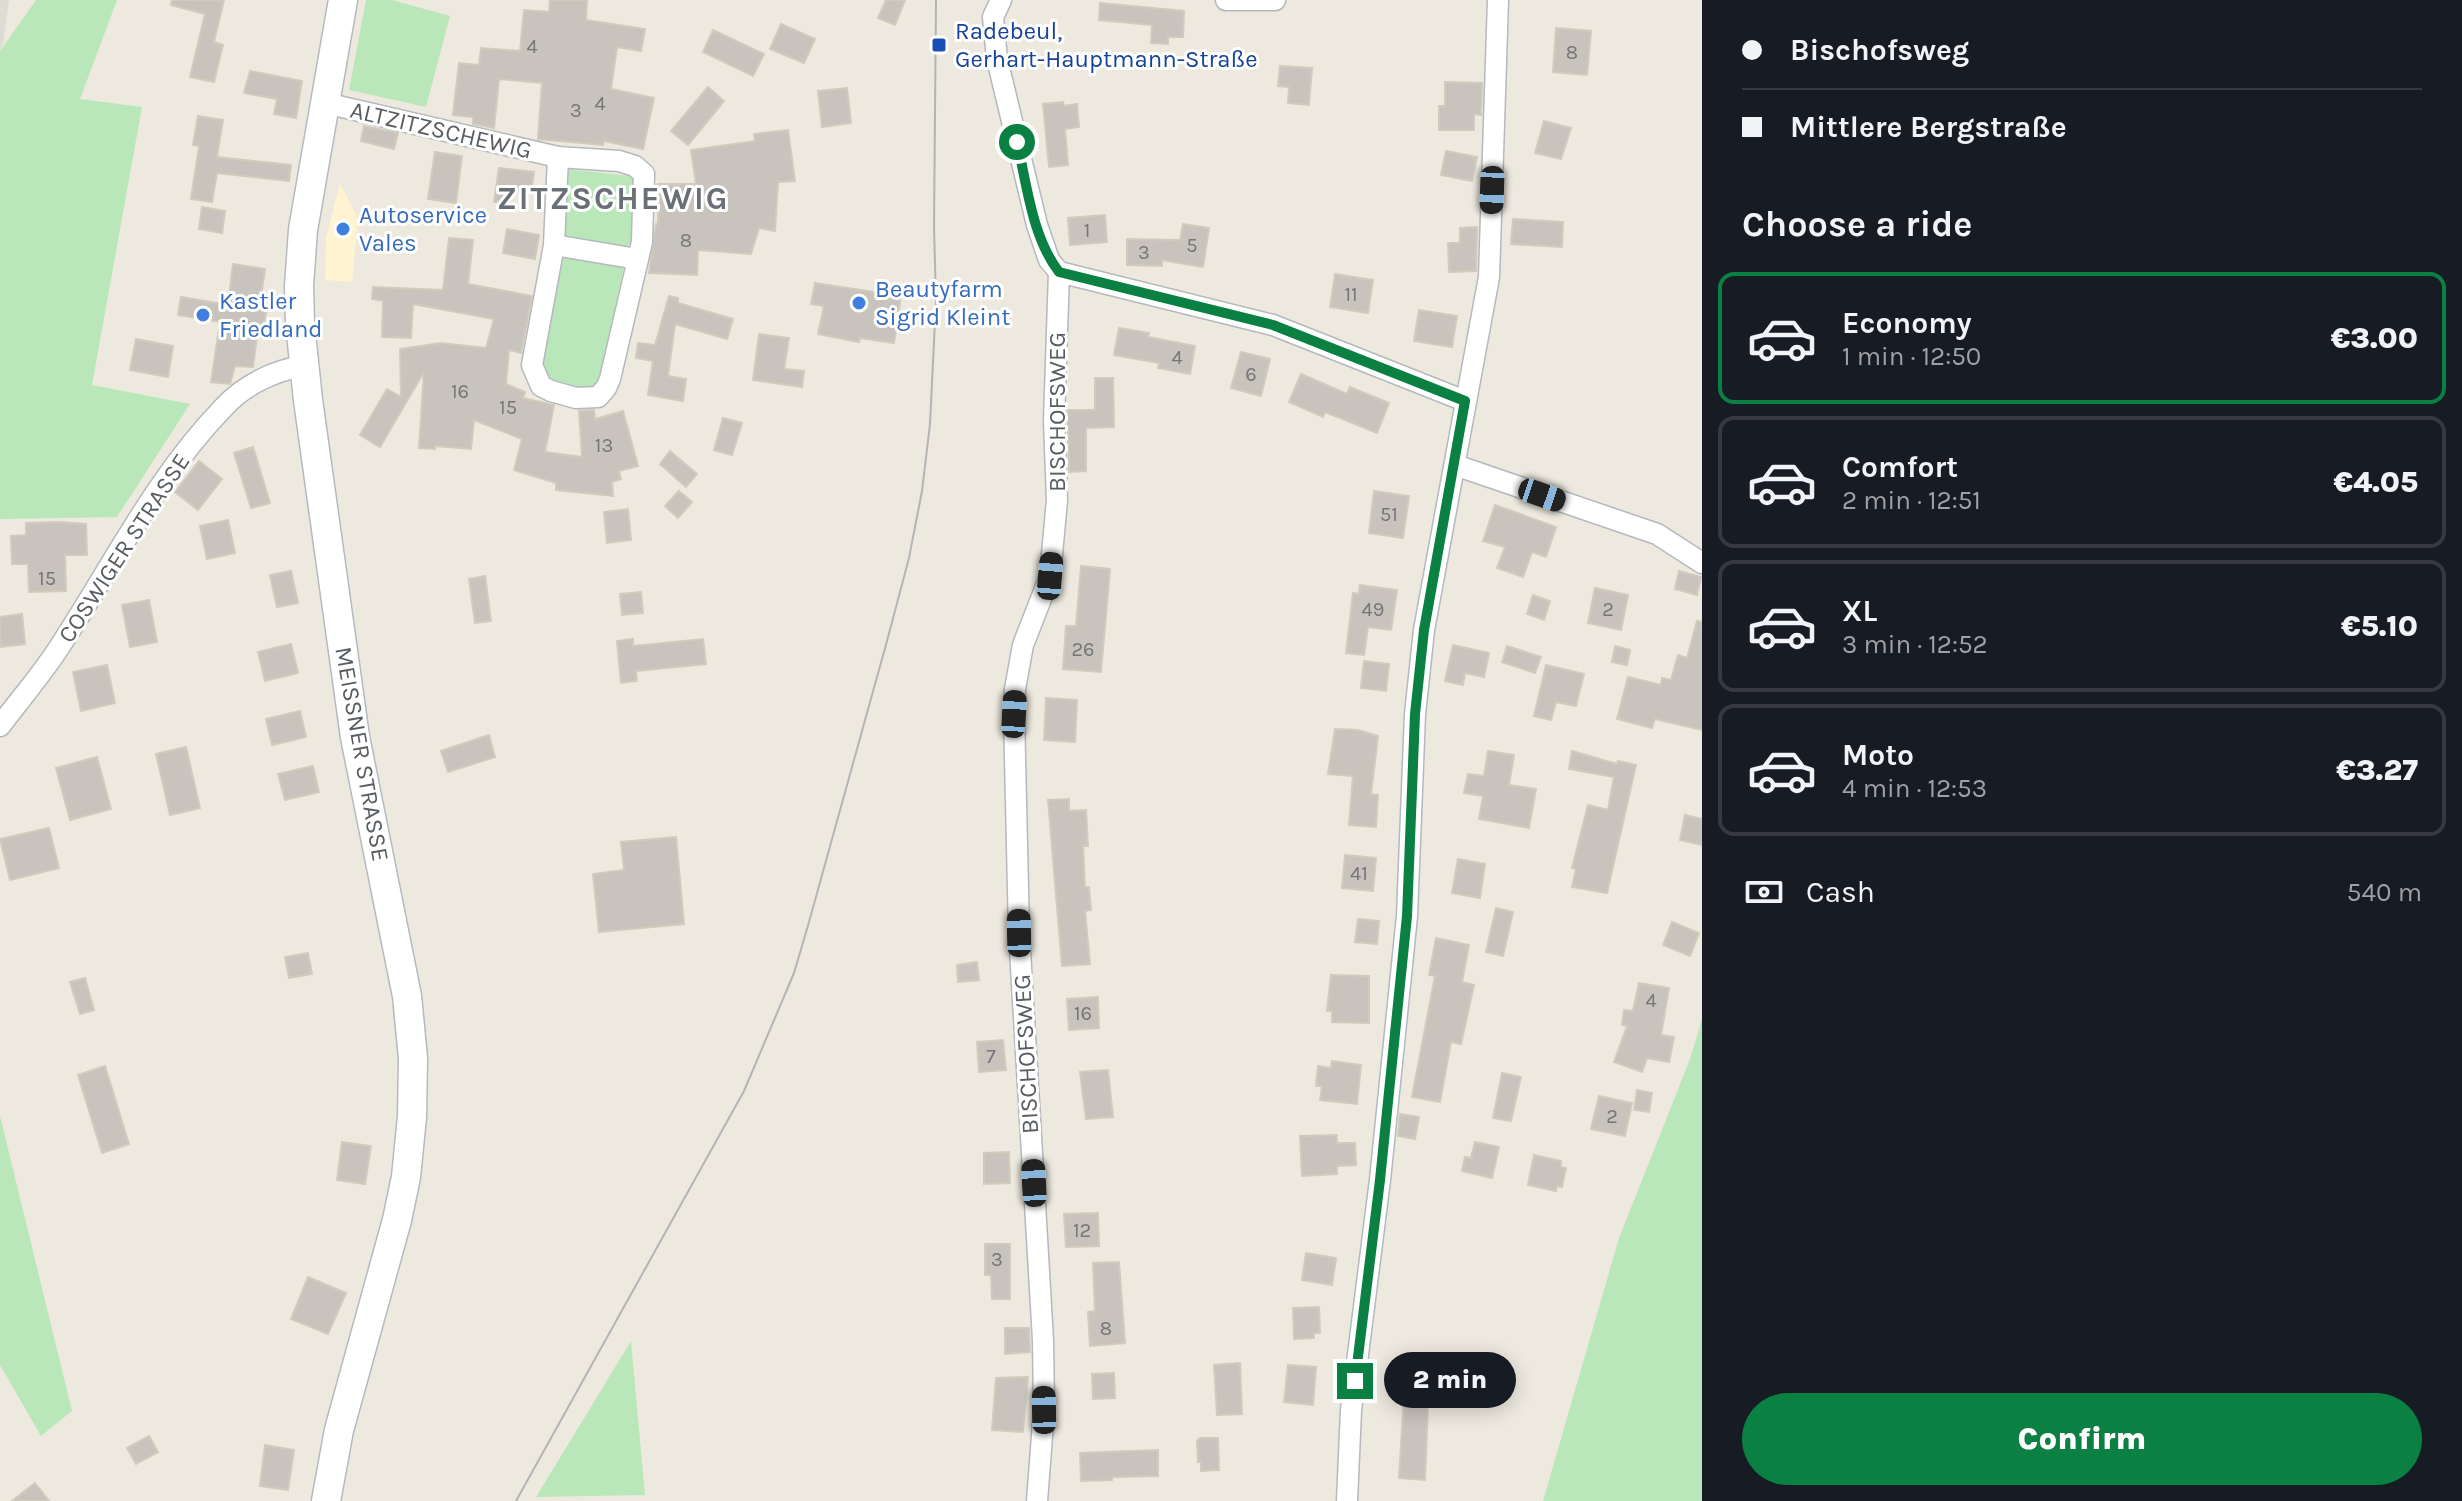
<!DOCTYPE html>
<meta charset="utf-8">
<style>
body{margin:0;font-family:Karla,sans-serif;background:#242831;color:#f1f3f6;height:100vh;display:flex;flex-direction:column;font-size:30px;white-space:nowrap}
*{box-sizing:border-box;margin:0}
p{font-size:26px;color:#9ea1a6}
.icon{flex:none;width:44px;height:44px;fill:none;stroke:currentColor;stroke-width:2;stroke-linecap:round;stroke-linejoin:round}
.map{position:relative;flex:1;overflow:hidden}
.side{display:flex;flex-direction:column;background:#171b24;width:760px}
.side>*{flex:none}
.top-card{display:grid;align-content:center;height:176px;padding:0 40px;background:#171b24}
.end{position:absolute;width:36px;height:36px;margin:-18px;border:10px solid #0b8043;background:#fff;box-shadow:0 0 0 4px #fff}
.from{border-radius:50%}
.bubble{position:absolute;height:56px;border-radius:28px;background:#171b24;box-shadow:0 4px 20px #0003;font-size:26px;font-weight:800;line-height:56px;text-align:center}
.car{position:absolute;width:24px;height:48px;margin:-24px -12px;border-radius:10px;box-shadow:0 0 6px 2px #0007;background:linear-gradient(#222 24%,#8ab4d8 0 40%,#222 0 76%,#8ab4d8 0 86%,#222 0)}
.top-card b{display:flex;align-items:center;gap:28px;height:76px;font-size:30px}
.top-card b+b{border-top:2px solid #363941}
.top-card i{width:20px;height:20px;background:#f1f3f6}
ul{padding:0;list-style:none}
li{display:flex;align-items:center;gap:24px;height:132px;margin:0 16px 12px;padding:0 24px;border:4px solid #363941;border-radius:16px}
li div{flex:1}
li b{display:block;font-size:30px}
li em{font-style:normal;font-weight:800}
li.current{border-color:#0b8043}
li>.icon{width:72px;height:72px;stroke-width:1.5}
h2{padding:0 40px;font-size:36px;line-height:96px}
.pay{display:flex;align-items:center;gap:20px;height:88px;padding:0 40px;font-size:30px}
.pay p{margin-inline-start:auto}
.cta{display:flex;gap:16px;margin-top:auto;padding:16px 40px}
.cta a{flex:1;height:92px;border-radius:48px;background:#0b8043;color:#fff;font-size:32px;font-weight:800;line-height:92px;text-align:center}
main{display:flex;flex:1;min-height:0}
.map>svg:first-child{display:block}
.commercial{fill:#fff3d2}
.industrial{fill:#dddbd4}
.green{fill:#bae7b9}
.building{fill:#c8c3bc;stroke:#d2cabd;stroke-width:2}
.lines{fill:none;stroke-linecap:round;stroke-linejoin:round}
.minor-casing{stroke:#b5b8bd;stroke-width:23}
.secondary-casing{stroke:#b5bac0;stroke-width:31}
.minor{stroke:#fff;stroke-width:20}
.secondary{stroke:#fff;stroke-width:28}
.tram{stroke:#b3b4b5;stroke-width:2}
.route{stroke:#0b8043;stroke-width:10}
.transit-dot{fill:#1a4fb4;stroke:#fff;stroke-width:3}
.shop-dot{fill:#3f7fe0;stroke:#fff;stroke-width:3}
.labels{text-anchor:middle;dominant-baseline:central;stroke-width:6;stroke-linejoin:round;paint-order:stroke}
.number-label{font-size:20px;fill:#747678}
.transit-label{font-size:24px;fill:#164399;stroke:#fff;text-anchor:start}
.street-label{font-size:24px;fill:#585d62;stroke:#fff}
.shop-label{font-size:24px;fill:#366cbe;stroke:#fff;text-anchor:start}
.district-label{font-size:32px;font-weight:bold;letter-spacing:2px;fill:#696f74;stroke:#fff}
</style>
<main>
<div class="map">
<svg width="1702" height="1501" viewBox="0 0 1702 1501">
<rect width="100%" height="100%" fill="#ede9df"/>
<!-- commercial -->
<path class="commercial" d="M 340,183 L 358,219 L 352,282 L 325,280 L 326,239 Z"/>
<!-- industrial -->
<path class="industrial" d="M 0,0 L 9,0 L 3,44 L 0,50 Z"/>
<!-- green -->
<path class="green" d="M 36,0 L 117,0 L 80,99 L 142,107 L 92,385 L 190,404 L 117,517 L 0,519 L 0,51 Z
M 366,0 L 392,0 L 450,16 L 426,107 L 349,90 Z
M 566,169 L 631,176 L 637,183 L 636,235 L 628,246 L 562,238 Z
M 564,256 L 624,266 L 600,385 L 590,393 L 548,382 L 539,367 L 557,260 Z
M 1702,1019 L 1702,1501 L 1543,1501 L 1619,1238 L 1690,1059 Z
M 0,1116 L 72,1411 L 41,1436 L 0,1365 Z
M 631,1341 L 645,1495 L 536,1497 Z"/>
<!-- building -->
<path class="building" d="M 172,0 L 224,0 L 214,42 L 223,45 L 214,82 L 190,77 L 205,14 L 171,5 Z
M 550,0 L 587,0 L 586,20 L 645,29 L 641,51 L 617,47 L 611,89 L 654,98 L 643,149 L 604,141 L 603,145 L 538,139 L 542,83 L 499,79 L 494,128 L 473,124 L 473,117 L 453,115 L 459,63 L 479,65 L 481,48 L 520,51 L 524,10 L 549,12 Z
M 886,0 L 905,0 L 895,25 L 878,18 Z
M 1100,3 L 1184,11 L 1183,37 L 1168,37 L 1168,44 L 1151,43 L 1152,25 L 1099,20 Z
M 781,24 L 815,39 L 804,63 L 770,49 Z
M 1556,28 L 1591,31 L 1587,75 L 1553,72 Z
M 713,30 L 764,54 L 753,76 L 703,52 Z
M 1280,66 L 1312,68 L 1309,105 L 1288,103 L 1289,87 L 1278,86 Z
M 250,71 L 302,81 L 296,118 L 274,114 L 277,99 L 244,93 Z
M 1445,82 L 1482,83 L 1481,115 L 1474,114 L 1474,130 L 1439,130 L 1439,106 L 1445,106 Z
M 708,87 L 724,101 L 688,145 L 671,131 Z
M 847,88 L 851,123 L 822,127 L 818,91 Z
M 1063,102 L 1064,106 L 1077,104 L 1079,127 L 1065,129 L 1068,165 L 1049,167 L 1043,104 Z
M 198,116 L 223,120 L 217,157 L 291,165 L 289,181 L 217,173 L 212,202 L 191,199 L 199,146 L 193,145 Z
M 1544,121 L 1571,128 L 1561,159 L 1535,153 Z
M 364,126 L 398,133 L 394,149 L 361,141 Z
M 788,130 L 795,181 L 778,182 L 775,231 L 759,228 L 751,254 L 698,250 L 697,275 L 649,273 L 656,224 L 658,224 L 658,184 L 696,184 L 691,150 L 755,141 L 754,134 Z
M 1446,151 L 1477,157 L 1472,181 L 1441,175 Z
M 435,152 L 462,156 L 456,203 L 428,199 Z
M 499,168 L 534,172 L 531,193 L 512,191 L 510,204 L 494,202 Z
M 202,207 L 225,211 L 222,233 L 199,229 Z
M 1105,215 L 1107,242 L 1070,245 L 1068,218 Z
M 1513,219 L 1563,222 L 1562,247 L 1511,244 Z
M 1183,224 L 1209,228 L 1203,267 L 1162,260 L 1162,266 L 1127,265 L 1127,239 L 1180,240 Z
M 1477,227 L 1476,271 L 1449,272 L 1448,243 L 1460,243 L 1460,228 Z
M 507,229 L 539,235 L 535,259 L 503,253 Z
M 449,238 L 473,240 L 468,284 L 532,296 L 521,353 L 509,350 L 506,384 L 525,392 L 523,398 L 554,405 L 545,452 L 582,457 L 579,411 L 594,410 L 595,419 L 623,411 L 638,466 L 619,471 L 621,479 L 612,482 L 613,496 L 556,490 L 556,483 L 514,470 L 522,439 L 474,420 L 471,449 L 435,446 L 435,449 L 419,448 L 424,372 L 380,447 L 360,435 L 387,389 L 401,397 L 400,349 L 441,343 L 486,348 L 494,319 L 413,304 L 411,338 L 382,337 L 383,301 L 372,299 L 373,287 L 443,290 Z
M 233,264 L 265,269 L 259,310 L 266,312 L 263,330 L 258,329 L 253,367 L 235,366 L 230,384 L 211,382 L 220,322 L 178,315 L 181,297 L 228,305 Z
M 1335,274 L 1373,280 L 1368,313 L 1330,307 Z
M 815,283 L 901,296 L 894,343 L 860,338 L 859,342 L 818,334 L 824,306 L 811,304 Z
M 669,296 L 678,298 L 678,303 L 733,319 L 727,339 L 675,324 L 668,376 L 686,379 L 683,401 L 648,395 L 653,361 L 636,358 L 638,343 L 655,345 Z
M 1419,310 L 1457,316 L 1452,347 L 1414,341 Z
M 1119,328 L 1149,333 L 1148,337 L 1195,346 L 1190,374 L 1158,368 L 1159,363 L 1114,355 Z
M 759,334 L 789,338 L 784,369 L 804,371 L 802,387 L 753,380 Z
M 136,339 L 173,346 L 168,377 L 130,370 Z
M 1241,352 L 1270,359 L 1261,396 L 1231,388 Z
M 1301,374 L 1347,394 L 1350,387 L 1389,403 L 1377,433 L 1325,412 L 1323,417 L 1289,402 Z
M 1095,378 L 1113,378 L 1114,427 L 1086,428 L 1086,471 L 1069,472 L 1067,410 L 1095,410 Z
M 723,418 L 742,423 L 732,455 L 714,450 Z
M 253,447 L 270,503 L 251,508 L 234,453 Z
M 670,451 L 697,474 L 686,487 L 660,464 Z
M 199,461 L 222,479 L 198,510 L 175,492 Z
M 679,491 L 692,502 L 678,518 L 665,506 Z
M 1374,491 L 1409,496 L 1403,538 L 1369,533 Z
M 1495,505 L 1556,527 L 1546,557 L 1532,552 L 1523,577 L 1497,568 L 1505,547 L 1483,541 Z
M 628,509 L 631,540 L 607,543 L 604,512 Z
M 228,520 L 235,553 L 207,559 L 200,526 Z
M 59,522 L 86,524 L 87,555 L 65,555 L 66,591 L 29,592 L 28,564 L 12,564 L 11,536 L 26,535 L 26,523 Z
M 1081,566 L 1110,569 L 1101,672 L 1063,669 L 1066,626 L 1076,626 Z
M 291,571 L 298,603 L 277,607 L 270,575 Z
M 1679,571 L 1701,577 L 1697,595 L 1675,589 Z
M 485,576 L 491,621 L 475,623 L 469,579 Z
M 1360,585 L 1397,590 L 1391,630 L 1368,627 L 1364,655 L 1346,653 L 1353,593 L 1359,594 Z
M 1595,588 L 1628,595 L 1621,630 L 1588,623 Z
M 641,592 L 643,613 L 622,615 L 620,594 Z
M 1533,595 L 1550,601 L 1544,620 L 1527,614 Z
M 149,600 L 157,642 L 130,647 L 122,605 Z
M 22,614 L 25,644 L 0,647 L 0,617 Z
M 1697,621 L 1702,622 L 1702,730 L 1655,719 L 1652,728 L 1617,719 L 1628,677 L 1661,685 L 1662,678 L 1671,680 L 1678,655 L 1687,658 Z
M 633,639 L 633,646 L 703,639 L 706,664 L 636,671 L 637,681 L 621,683 L 617,641 Z
M 291,644 L 298,673 L 265,681 L 258,652 Z
M 1453,645 L 1489,653 L 1484,677 L 1465,673 L 1463,685 L 1445,681 Z
M 1507,646 L 1541,657 L 1535,673 L 1502,662 Z
M 1615,646 L 1630,650 L 1627,665 L 1612,662 Z
M 1364,661 L 1389,664 L 1386,691 L 1361,688 Z
M 107,665 L 115,703 L 81,711 L 73,672 Z
M 1546,665 L 1584,674 L 1576,706 L 1556,702 L 1551,720 L 1534,716 Z
M 1046,698 L 1077,700 L 1075,742 L 1044,740 Z
M 300,711 L 306,737 L 272,745 L 266,719 Z
M 1335,729 L 1358,730 L 1378,736 L 1371,794 L 1378,795 L 1376,827 L 1349,825 L 1353,776 L 1328,774 Z
M 489,735 L 495,757 L 448,772 L 441,751 Z
M 186,747 L 200,808 L 170,815 L 156,754 Z
M 1488,751 L 1514,755 L 1509,785 L 1536,789 L 1529,828 L 1479,819 L 1483,796 L 1464,793 L 1468,774 L 1484,776 Z
M 1572,751 L 1617,764 L 1618,761 L 1636,765 L 1607,893 L 1572,887 L 1576,869 L 1572,868 L 1588,805 L 1608,810 L 1614,777 L 1569,769 Z
M 97,757 L 111,809 L 70,820 L 56,768 Z
M 313,766 L 319,792 L 285,800 L 278,774 Z
M 1069,799 L 1069,811 L 1086,810 L 1088,846 L 1083,846 L 1085,887 L 1089,887 L 1091,910 L 1085,911 L 1090,964 L 1062,966 L 1048,800 Z
M 1685,815 L 1702,819 L 1702,845 L 1680,840 Z
M 49,828 L 59,868 L 10,880 L 0,839 Z
M 676,837 L 684,924 L 599,932 L 593,874 L 624,870 L 621,842 Z
M 1345,855 L 1376,858 L 1373,891 L 1342,888 Z
M 1458,859 L 1485,864 L 1480,898 L 1452,893 Z
M 1496,908 L 1513,912 L 1503,956 L 1486,952 Z
M 1358,919 L 1379,921 L 1377,944 L 1355,942 Z
M 1672,922 L 1699,933 L 1690,956 L 1663,945 Z
M 1436,938 L 1469,945 L 1462,982 L 1474,985 L 1461,1044 L 1451,1042 L 1440,1102 L 1412,1097 L 1435,976 L 1429,975 Z
M 308,953 L 312,974 L 289,978 L 285,957 Z
M 977,962 L 979,980 L 958,982 L 957,965 Z
M 1331,975 L 1369,976 L 1369,1023 L 1332,1022 L 1332,1011 L 1327,1011 Z
M 85,978 L 94,1010 L 80,1014 L 70,982 Z
M 1639,983 L 1669,988 L 1661,1035 L 1674,1037 L 1669,1062 L 1647,1058 L 1642,1072 L 1614,1062 L 1627,1026 L 1622,1025 L 1624,1010 L 1633,1011 Z
M 1098,997 L 1099,1028 L 1069,1030 L 1067,999 Z
M 1003,1040 L 1006,1070 L 979,1072 L 977,1042 Z
M 1332,1061 L 1361,1065 L 1357,1104 L 1320,1100 L 1322,1086 L 1316,1086 L 1318,1066 L 1331,1068 Z
M 105,1066 L 129,1144 L 102,1153 L 78,1075 Z
M 1108,1070 L 1113,1117 L 1086,1119 L 1080,1072 Z
M 1502,1073 L 1521,1077 L 1511,1121 L 1493,1118 Z
M 1637,1090 L 1652,1093 L 1649,1112 L 1634,1110 Z
M 1599,1096 L 1632,1103 L 1625,1136 L 1591,1129 Z
M 1400,1114 L 1419,1117 L 1415,1139 L 1398,1136 Z
M 1337,1135 L 1337,1143 L 1355,1143 L 1356,1165 L 1337,1166 L 1337,1174 L 1302,1176 L 1300,1136 Z
M 342,1142 L 371,1146 L 365,1184 L 337,1180 Z
M 1475,1142 L 1499,1147 L 1492,1178 L 1462,1171 L 1465,1157 L 1471,1158 Z
M 1009,1152 L 1010,1183 L 984,1184 L 984,1153 Z
M 1534,1155 L 1561,1161 L 1561,1167 L 1566,1168 L 1562,1187 L 1557,1186 L 1556,1191 L 1528,1185 Z
M 1098,1213 L 1099,1246 L 1066,1247 L 1064,1214 Z
M 985,1244 L 1010,1244 L 1010,1299 L 992,1299 L 991,1275 L 985,1275 Z
M 1306,1253 L 1336,1258 L 1332,1285 L 1302,1280 Z
M 1119,1262 L 1125,1343 L 1090,1346 L 1088,1312 L 1095,1311 L 1093,1263 Z
M 308,1277 L 346,1293 L 328,1334 L 291,1319 Z
M 1319,1307 L 1320,1333 L 1314,1333 L 1314,1338 L 1294,1339 L 1293,1308 Z
M 1005,1328 L 1029,1328 L 1030,1352 L 1005,1354 Z
M 1240,1363 L 1242,1414 L 1217,1415 L 1214,1365 Z
M 1288,1365 L 1316,1367 L 1313,1405 L 1284,1402 Z
M 1114,1373 L 1115,1398 L 1093,1399 L 1092,1374 Z
M 1028,1377 L 1023,1432 L 992,1430 L 996,1378 Z
M 1405,1379 L 1429,1381 L 1425,1480 L 1399,1478 Z
M 149,1436 L 158,1452 L 136,1464 L 127,1448 Z
M 1200,1438 L 1218,1438 L 1219,1470 L 1201,1471 L 1201,1462 L 1198,1462 L 1197,1441 Z
M 265,1445 L 294,1450 L 288,1490 L 260,1486 Z
M 1158,1450 L 1158,1476 L 1112,1477 L 1112,1480 L 1081,1481 L 1080,1453 Z
M 35,1483 L 49,1501 L 12,1501 Z"/>
<g class="lines">
<defs>
<path id="minor" d="M 1001,0 L 993,17 L 997,59 L 1037,225 L 1049,260 L 1059,272 L 1054,421 L 1057,500 L 1050,576 L 1023,645 L 1015,689 L 1014,714 L 1019,933 L 1043,1340 L 1044,1410 L 1037,1501
M 1226,0 L 1275,0
M 325,103 L 558,157 L 619,161 L 635,166 L 644,174 L 642,242 L 610,379 L 606,388 L 598,397 L 576,398 L 551,391 L 541,386 L 532,365 L 554,245 L 558,157
M 554,245 L 637,259
M 1059,272 L 1273,325 L 1465,401
M 1455,465 L 1657,534 L 1702,563
M 0,726 C 21,698 44,672 62,643 C 114,563 157,476 224,407 C 244,385 275,370 304,366
M 1347,1501 L 1351,1410 L 1380,1180 L 1407,916 L 1415,714 L 1424,630 L 1489,277 L 1498,0"/>
<path id="secondary" d="M 326,1501 L 339,1430 L 397,1220 L 406,1177 L 412,1117 L 413,1058 L 407,996 L 355,737 L 308,400 L 300,324 L 299,286 L 303,230 L 343,0"/>
</defs>
<!-- minor casing -->
<use href="#minor" class="minor-casing"/>
<!-- secondary casing -->
<use href="#secondary" class="secondary-casing"/>
<!-- minor -->
<use href="#minor" class="minor"/>
<!-- secondary -->
<use href="#secondary" class="secondary"/>
<!-- tram -->
<path class="tram" d="M 516,1501 L 744,1091 L 794,973 L 809,922 L 887,641 L 909,558 L 922,491 L 930,424 L 936,300 L 934,227 L 936,0"/>
</g>
<g class="lines">
<!-- route -->
<path class="route" d="M 1017,142 C 1027,185 1032,237 1059,272 L 1273,325 L 1465,401 L 1424,630 L 1415,714 L 1407,916 L 1380,1180 L 1355,1381"/>
</g>
<!-- markers -->
<rect class="transit-dot" x="931" y="37" width="16" height="16" rx="4"/>
<g class="shop-dot">
<circle cx="343" cy="229" r="8"/>
<circle cx="859" cy="303" r="8"/>
<circle cx="203" cy="315" r="8"/>
</g>
<g class="labels">
<!-- number labels -->
<g class="number-label">
<text x="532" y="46">4</text>
<text x="1572" y="52">8</text>
<text x="600" y="103">4</text>
<text x="576" y="110">3</text>
<text x="1087" y="230">1</text>
<text x="686" y="240">8</text>
<text x="1192" y="245">5</text>
<text x="1144" y="252">3</text>
<text x="1351" y="294">11</text>
<text x="1177" y="357">4</text>
<text x="1251" y="374">6</text>
<text x="460" y="391">16</text>
<text x="508" y="407">15</text>
<text x="604" y="445">13</text>
<text x="1389" y="514">51</text>
<text x="47" y="578">15</text>
<text x="1373" y="609">49</text>
<text x="1608" y="609">2</text>
<text x="1083" y="649">26</text>
<text x="1359" y="873">41</text>
<text x="1651" y="1000">4</text>
<text x="1083" y="1013">16</text>
<text x="991" y="1056">7</text>
<text x="1612" y="1116">2</text>
<text x="1082" y="1230">12</text>
<text x="997" y="1259">3</text>
<text x="1106" y="1328">8</text>
</g>
<!-- transit labels -->
<g class="transit-label">
<text x="955" y="31">Radebeul,<tspan x="955" dy="28">Gerhart-Hauptmann-Straße</tspan></text>
</g>
<!-- street labels -->
<g class="street-label">
<text transform="translate(441 130) rotate(13)">ALTZITZSCHEWIG</text>
<text transform="translate(1057 412) rotate(-90)">BISCHOFSWEG</text>
<text transform="translate(124 548) rotate(-57)">COSWIGER STRASSE</text>
<text transform="translate(362 754) rotate(80)">MEISSNER STRASSE</text>
<text transform="translate(1026 1054) rotate(-93)">BISCHOFSWEG</text>
</g>
<!-- shop labels -->
<g class="shop-label">
<text x="359" y="215">Autoservice<tspan x="359" dy="28">Vales</tspan></text>
<text x="875" y="289">Beautyfarm<tspan x="875" dy="28">Sigrid Kleint</tspan></text>
<text x="219" y="301">Kastler<tspan x="219" dy="28">Friedland</tspan></text>
</g>
<!-- district labels -->
<g class="district-label">
<text x="613" y="198">ZITZSCHEWIG</text>
</g>
</g>
</svg>
<i class="end from" style="left:1017px;top:142px"></i>
<i class="end" style="left:1355px;top:1381px"></i>
<div class="bubble" style="left:1384px;top:1352px;width:132px">2 min</div>
<i class="car" style="left:1492px;top:190px;rotate:182deg"></i>
<i class="car" style="left:1542px;top:495px;rotate:109deg"></i>
<i class="car" style="left:1050px;top:576px;rotate:5deg"></i>
<i class="car" style="left:1014px;top:714px;rotate:3deg"></i>
<i class="car" style="left:1019px;top:933px;rotate:359deg"></i>
<i class="car" style="left:1034px;top:1183px;rotate:357deg"></i>
<i class="car" style="left:1044px;top:1410px;rotate:359deg"></i>
</div>
<section class="side">
<div class="top-card">
<b><i class="from"></i>Bischofsweg</b>
<b><i></i>Mittlere Bergstraße</b>
</div>
<h2>Choose a ride</h2>
<ul>
<li class="current"><svg class="icon" aria-label="car" viewBox="0 0 24 24"><path d="M5 17H2v-5l4-1 3-4h7l3 4 3 1v5h-3M9 17h6M6 11h13"/><circle cx="7" cy="17" r="2"/><circle cx="17" cy="17" r="2"/></svg><div><b>Economy</b><p>1 min · 12:50</p></div><em>€3.00</em></li>
<li><svg class="icon" aria-label="car" viewBox="0 0 24 24"><path d="M5 17H2v-5l4-1 3-4h7l3 4 3 1v5h-3M9 17h6M6 11h13"/><circle cx="7" cy="17" r="2"/><circle cx="17" cy="17" r="2"/></svg><div><b>Comfort</b><p>2 min · 12:51</p></div><em>€4.05</em></li>
<li><svg class="icon" aria-label="car" viewBox="0 0 24 24"><path d="M5 17H2v-5l4-1 3-4h7l3 4 3 1v5h-3M9 17h6M6 11h13"/><circle cx="7" cy="17" r="2"/><circle cx="17" cy="17" r="2"/></svg><div><b>XL</b><p>3 min · 12:52</p></div><em>€5.10</em></li>
<li><svg class="icon" aria-label="car" viewBox="0 0 24 24"><path d="M5 17H2v-5l4-1 3-4h7l3 4 3 1v5h-3M9 17h6M6 11h13"/><circle cx="7" cy="17" r="2"/><circle cx="17" cy="17" r="2"/></svg><div><b>Moto</b><p>4 min · 12:53</p></div><em>€3.27</em></li>
</ul>
<div class="pay"><svg class="icon" aria-label="cash" viewBox="0 0 24 24"><path d="M3 7h18v10H3z"/><circle cx="12" cy="12" r="2"/></svg>Cash<p>540 m</p></div>
<div class="cta"><a>Confirm</a></div>
</section>
</main>
